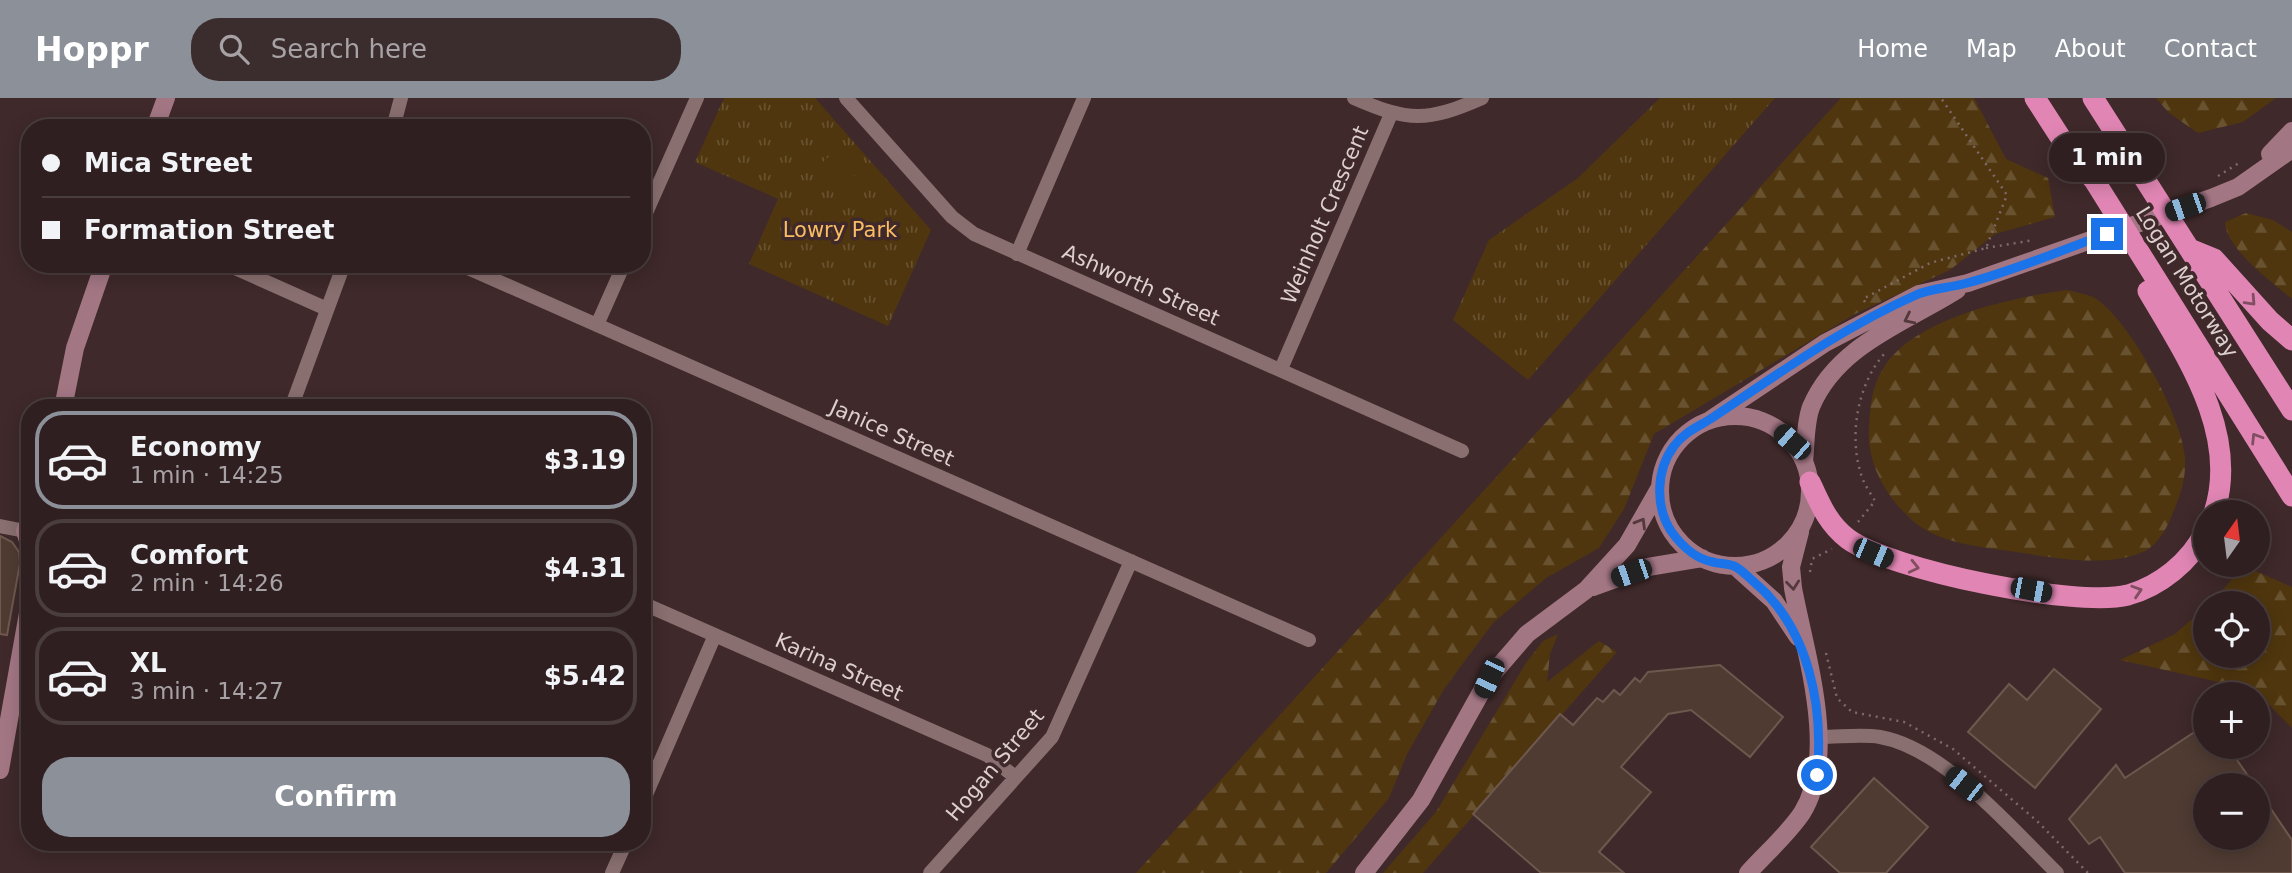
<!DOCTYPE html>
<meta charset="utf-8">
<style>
body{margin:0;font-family:"DejaVu Sans",sans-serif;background:#3b2c2d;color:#f1f3f6;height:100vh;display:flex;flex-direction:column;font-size:26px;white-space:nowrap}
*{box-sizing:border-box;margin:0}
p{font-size:23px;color:#a7a2a5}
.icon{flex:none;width:38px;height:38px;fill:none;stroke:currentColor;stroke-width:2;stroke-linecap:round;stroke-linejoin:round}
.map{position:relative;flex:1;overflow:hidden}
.panel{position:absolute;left:21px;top:301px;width:630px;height:452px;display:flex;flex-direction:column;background:#2f1f20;border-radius:28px;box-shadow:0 4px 18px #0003,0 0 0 2px #4a3d3e}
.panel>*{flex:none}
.top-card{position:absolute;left:21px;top:21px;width:630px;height:154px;border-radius:28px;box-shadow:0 4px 18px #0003,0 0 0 2px #4a3d3e;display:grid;align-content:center;height:154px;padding:0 21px;background:#2f1f20}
.needle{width:46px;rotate:14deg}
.fabs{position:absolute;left:2193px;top:402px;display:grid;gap:14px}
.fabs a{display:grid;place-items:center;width:77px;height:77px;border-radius:50%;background:#2f1f20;box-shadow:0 4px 18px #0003,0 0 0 2px #4a3d3e;font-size:35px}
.end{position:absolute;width:32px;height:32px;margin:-16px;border:9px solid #1a73e8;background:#fff;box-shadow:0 0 0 4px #fff}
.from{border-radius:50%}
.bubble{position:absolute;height:49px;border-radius:24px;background:#2f1f20;box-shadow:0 4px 18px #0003,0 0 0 2px #4a3d3e;font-size:23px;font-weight:700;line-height:49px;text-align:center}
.car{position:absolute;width:21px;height:42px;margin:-21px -10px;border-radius:9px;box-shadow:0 0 5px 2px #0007;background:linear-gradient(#222 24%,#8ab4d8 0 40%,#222 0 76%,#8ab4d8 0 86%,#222 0)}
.top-card b{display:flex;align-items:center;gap:24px;height:66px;font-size:26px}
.top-card b+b{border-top:2px solid #4a3d3e}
.top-card i{width:18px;height:18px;background:#f1f3f6}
ul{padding:12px 0 0;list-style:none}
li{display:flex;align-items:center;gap:21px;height:98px;margin:0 14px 10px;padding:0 7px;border:4px solid #4a3d3e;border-radius:28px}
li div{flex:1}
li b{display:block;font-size:26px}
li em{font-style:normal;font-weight:700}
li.selected{border-color:#8c9099}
li>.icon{width:63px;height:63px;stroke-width:1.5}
.cta{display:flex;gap:14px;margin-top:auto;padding:14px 21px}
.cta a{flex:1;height:80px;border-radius:28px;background:#8c9099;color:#fff;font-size:28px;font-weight:700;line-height:80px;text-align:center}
header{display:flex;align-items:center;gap:42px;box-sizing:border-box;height:98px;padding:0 35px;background:#8c9099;color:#fff}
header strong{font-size:33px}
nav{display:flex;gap:38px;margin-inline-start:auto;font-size:24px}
.search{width:490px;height:63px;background:#3b2c2d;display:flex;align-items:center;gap:18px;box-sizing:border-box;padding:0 24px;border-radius:28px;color:#a7a2a5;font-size:26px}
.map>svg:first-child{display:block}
.grass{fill:url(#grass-tufts)}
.forest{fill:url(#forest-firs)}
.garden{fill:#4f360e}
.building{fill:#4f3b32;stroke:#6e584e;stroke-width:2}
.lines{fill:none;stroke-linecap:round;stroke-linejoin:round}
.path{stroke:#7e6a6b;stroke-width:2.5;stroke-dasharray:2 5;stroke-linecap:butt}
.street{stroke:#896f6f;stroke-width:14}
.secondary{stroke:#a37684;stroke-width:18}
.highway{stroke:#e186b4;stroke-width:21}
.oneway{stroke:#804e61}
.oneway2{stroke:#53383c}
.route{stroke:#1a73e8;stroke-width:9}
.labels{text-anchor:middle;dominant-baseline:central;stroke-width:7;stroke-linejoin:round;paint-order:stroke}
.street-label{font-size:21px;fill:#decfcf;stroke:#3f292a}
.park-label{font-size:21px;fill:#f9bd63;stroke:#3f292a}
</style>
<header>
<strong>Hoppr</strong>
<div class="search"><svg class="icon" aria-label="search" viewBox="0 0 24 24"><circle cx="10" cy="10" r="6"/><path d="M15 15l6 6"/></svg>Search here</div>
<nav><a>Home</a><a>Map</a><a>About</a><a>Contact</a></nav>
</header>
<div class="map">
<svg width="2292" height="775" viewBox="0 0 2292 775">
<defs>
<pattern id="grass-tufts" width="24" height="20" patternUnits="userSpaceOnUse" patternTransform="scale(1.75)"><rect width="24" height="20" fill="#4f360e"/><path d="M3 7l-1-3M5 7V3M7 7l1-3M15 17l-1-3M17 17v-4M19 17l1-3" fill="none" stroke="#685230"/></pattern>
<pattern id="forest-firs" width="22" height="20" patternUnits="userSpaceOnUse" patternTransform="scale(1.75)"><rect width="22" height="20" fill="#4f360e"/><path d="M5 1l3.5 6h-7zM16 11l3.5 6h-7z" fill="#685230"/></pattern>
</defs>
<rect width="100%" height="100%" fill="#3f292a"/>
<!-- grass -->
<path class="grass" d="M 724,0 L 815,0 L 931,132 L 888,228 L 749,166 L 778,101 L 695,64 Z
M 1660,0 L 1775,0 L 1528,282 L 1453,222 L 1489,142 L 1578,80 Z"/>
<!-- forest -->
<path class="forest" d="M 1841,0 L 1974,0 L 2006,61 L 2048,80 L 2055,119 L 1995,136 L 1950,172 L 1855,216 L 1654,336 L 1624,411 L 1599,450 L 1546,480 L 1493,525 L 1444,591 L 1407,656 L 1389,700 L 1326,775 L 1136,775 Z
M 2156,0 L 2276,0 L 2243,24 L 2198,35 L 2169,15 Z
M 2246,115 L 2273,122 L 2292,134 L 2292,201 C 2272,184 2226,151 2225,124 Z
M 2067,192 C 2075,194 2086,196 2093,199 C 2128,218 2184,322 2185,361 C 2186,382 2180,398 2172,417 C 2167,430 2157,448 2143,454 C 2107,469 2061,461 2023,455 C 1987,449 1942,448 1913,423 C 1888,401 1867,367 1869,332 C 1870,311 1871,289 1883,271 C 1914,219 2012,200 2067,192 Z
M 2244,468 L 2292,489 L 2292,630 L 2255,592 L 2120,562 L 2175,536 L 2205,510 L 2205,558 L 2258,558 L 2258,506 L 2210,506 Z
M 1558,536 L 1550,556 L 1547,584 L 1599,543 L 1617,554 L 1423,775 L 1383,775 L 1436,714 L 1526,565 L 1543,543 Z"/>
<!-- garden -->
<path class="garden" d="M 833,55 L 860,84 L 840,102 L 814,72 Z"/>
<!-- building -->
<path class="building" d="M 0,438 L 12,444 L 19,454 L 20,465 L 7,537 L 0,536 Z
M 1720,567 L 1783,619 L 1750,659 L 1691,612 L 1668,616 L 1621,669 L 1651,694 L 1599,754 L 1624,775 L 1541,775 L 1473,716 L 1560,616 L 1573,627 L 1597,600 L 1603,604 L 1614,592 L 1620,597 L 1635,580 L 1640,584 L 1648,574 Z
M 2054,571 L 2101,611 L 2035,690 L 1968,634 L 2009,586 L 2027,602 Z
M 2205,627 L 2205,649 L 2228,649 L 2255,688 L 2205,688 L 2205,740 L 2258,740 L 2258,692 L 2292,742 L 2292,775 L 2125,775 L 2100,739 L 2089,746 L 2069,721 L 2116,667 L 2125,680 Z
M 1874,680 L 1928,729 L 1886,775 L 1840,775 L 1811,749 Z"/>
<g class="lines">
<!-- path -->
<path class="path" d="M 2218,78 L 2239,65
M 1986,150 L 2034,142
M 1865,204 L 1863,201 L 1930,165 L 1986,150 L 2007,97 L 1941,0
M 1858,424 L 1875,403 C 1871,396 1865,388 1862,379 C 1848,340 1857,286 1885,255
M 1810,474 L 1812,461 L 1832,451
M 1826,555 L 1837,600 L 1852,614 L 1904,624 L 1953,651 L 2037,723 L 2088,775"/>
<!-- street -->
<path class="street" d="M 846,0 L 952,119 L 974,136 L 1462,353
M 1354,0 C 1409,24 1427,24 1482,0
M 393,30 L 401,0
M 642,124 L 697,0
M 1017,156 L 1084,0
M 226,166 L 327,211
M 459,166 L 1309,542
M 597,227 L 624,166
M 1281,271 L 1391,16
M 291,310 L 344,166
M 0,428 L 25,433
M 642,505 L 987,657 L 1014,678
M 1821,639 C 1840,639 1862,636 1880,639 C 1944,650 2012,731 2057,775
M 642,706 L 715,537
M 612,775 L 626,744
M 930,775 L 1052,639 L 1131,463"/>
<!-- secondary -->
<path class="secondary" d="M 155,30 L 166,0
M 2270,56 L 2292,33
M 63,310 L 75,250 L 104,166
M1660 393a75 75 0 1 1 150 0a75 75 0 1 1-150 0Z
M 1710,322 L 1825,245 L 1919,196 L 1968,185 L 2211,100 L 2238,89 L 2292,51
M 1804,363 C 1806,346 1805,325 1811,309 C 1837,247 1905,225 1957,192
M 30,421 L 25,433 L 30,449
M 1735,468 L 1774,503 L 1798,539
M 1593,489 L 1648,469 L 1702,460
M 0,672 L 30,504
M 1364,775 L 1421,702 L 1489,580 L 1527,536 L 1586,492 L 1627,447 L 1659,391
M 1748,775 C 1765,756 1788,736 1802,715 C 1839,656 1805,555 1793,490 L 1791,469 L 1800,434"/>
<!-- highway -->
<path class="highway" d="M 2035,0 L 2073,59 L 2094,82 L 2292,398
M 2093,0 L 2292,312
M 2192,152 L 2214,161 L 2270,223 L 2292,242
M 2148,193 C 2186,258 2240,336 2214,415
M 1810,384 C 1820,406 1828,426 1848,441 C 1891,472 2076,510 2128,497 C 2160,488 2190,464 2205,434"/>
</g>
<!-- one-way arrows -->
<defs><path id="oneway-chevron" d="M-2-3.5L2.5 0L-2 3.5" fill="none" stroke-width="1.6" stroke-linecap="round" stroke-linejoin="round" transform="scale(1.75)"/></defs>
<g class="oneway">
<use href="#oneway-chevron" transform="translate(2251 203) rotate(47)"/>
<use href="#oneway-chevron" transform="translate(2256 340) rotate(-122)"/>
<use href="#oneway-chevron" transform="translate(1914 469) rotate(13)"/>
<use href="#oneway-chevron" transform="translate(2137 493) rotate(-18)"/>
</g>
<g class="oneway2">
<use href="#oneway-chevron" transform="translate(1909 221) rotate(154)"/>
<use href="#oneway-chevron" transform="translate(1641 425) rotate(-59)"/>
<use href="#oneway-chevron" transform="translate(1793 487) rotate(84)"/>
</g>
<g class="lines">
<!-- route -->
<path class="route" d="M 1817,677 C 1824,609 1809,530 1754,484 C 1748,479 1741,471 1734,468 C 1727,465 1719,466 1713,464 C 1696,461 1681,447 1671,433 C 1655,408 1656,372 1674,348 C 1684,334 1698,329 1712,320 C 1778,276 1842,230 1916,197 C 1931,190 1950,190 1967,185 C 2014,173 2061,152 2107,136"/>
</g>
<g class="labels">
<!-- street labels -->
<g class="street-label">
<text transform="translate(1325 117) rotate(-67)">Weinholt Crescent</text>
<text transform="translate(2187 184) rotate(58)">Logan Motorway</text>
<text transform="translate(1141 187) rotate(24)">Ashworth Street</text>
<text transform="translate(892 335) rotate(24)">Janice Street</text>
<text transform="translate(839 569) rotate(24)">Karina Street</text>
<text transform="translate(995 667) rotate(-50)">Hogan Street</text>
</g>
<!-- park labels -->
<g class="park-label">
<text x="840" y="132">Lowry Park</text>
</g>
</g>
</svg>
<div class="fabs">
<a><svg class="needle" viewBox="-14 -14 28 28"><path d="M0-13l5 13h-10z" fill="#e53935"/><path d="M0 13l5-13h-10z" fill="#a7a2a5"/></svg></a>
<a><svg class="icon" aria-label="locate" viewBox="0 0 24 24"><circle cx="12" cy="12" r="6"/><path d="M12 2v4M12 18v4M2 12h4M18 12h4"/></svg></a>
<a>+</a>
<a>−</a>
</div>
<i class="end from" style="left:1817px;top:677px"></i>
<i class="end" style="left:2107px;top:136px"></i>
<div class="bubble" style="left:2049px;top:35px;width:116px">1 min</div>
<i class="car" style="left:2185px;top:109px;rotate:251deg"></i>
<i class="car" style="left:1792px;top:344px;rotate:311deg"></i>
<i class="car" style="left:1873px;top:455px;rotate:113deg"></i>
<i class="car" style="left:1631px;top:475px;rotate:251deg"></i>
<i class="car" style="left:2031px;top:492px;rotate:101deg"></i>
<i class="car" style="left:1489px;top:580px;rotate:205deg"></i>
<i class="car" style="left:1964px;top:686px;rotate:308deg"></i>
<div class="top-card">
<b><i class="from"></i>Mica Street</b>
<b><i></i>Formation Street</b>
</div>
<section class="panel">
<ul>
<li class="selected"><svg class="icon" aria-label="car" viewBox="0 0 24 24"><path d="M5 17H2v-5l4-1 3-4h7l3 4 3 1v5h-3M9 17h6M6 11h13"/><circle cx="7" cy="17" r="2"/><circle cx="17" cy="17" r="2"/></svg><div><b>Economy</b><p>1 min · 14:25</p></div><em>$3.19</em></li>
<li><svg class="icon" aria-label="car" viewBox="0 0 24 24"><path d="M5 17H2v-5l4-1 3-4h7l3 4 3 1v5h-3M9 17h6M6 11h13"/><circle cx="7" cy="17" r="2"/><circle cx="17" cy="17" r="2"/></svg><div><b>Comfort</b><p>2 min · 14:26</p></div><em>$4.31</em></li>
<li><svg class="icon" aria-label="car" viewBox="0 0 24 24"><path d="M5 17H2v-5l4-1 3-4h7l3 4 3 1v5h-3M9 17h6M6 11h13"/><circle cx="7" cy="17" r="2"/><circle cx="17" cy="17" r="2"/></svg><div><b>XL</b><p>3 min · 14:27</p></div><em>$5.42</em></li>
</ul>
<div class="cta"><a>Confirm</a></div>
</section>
</div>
